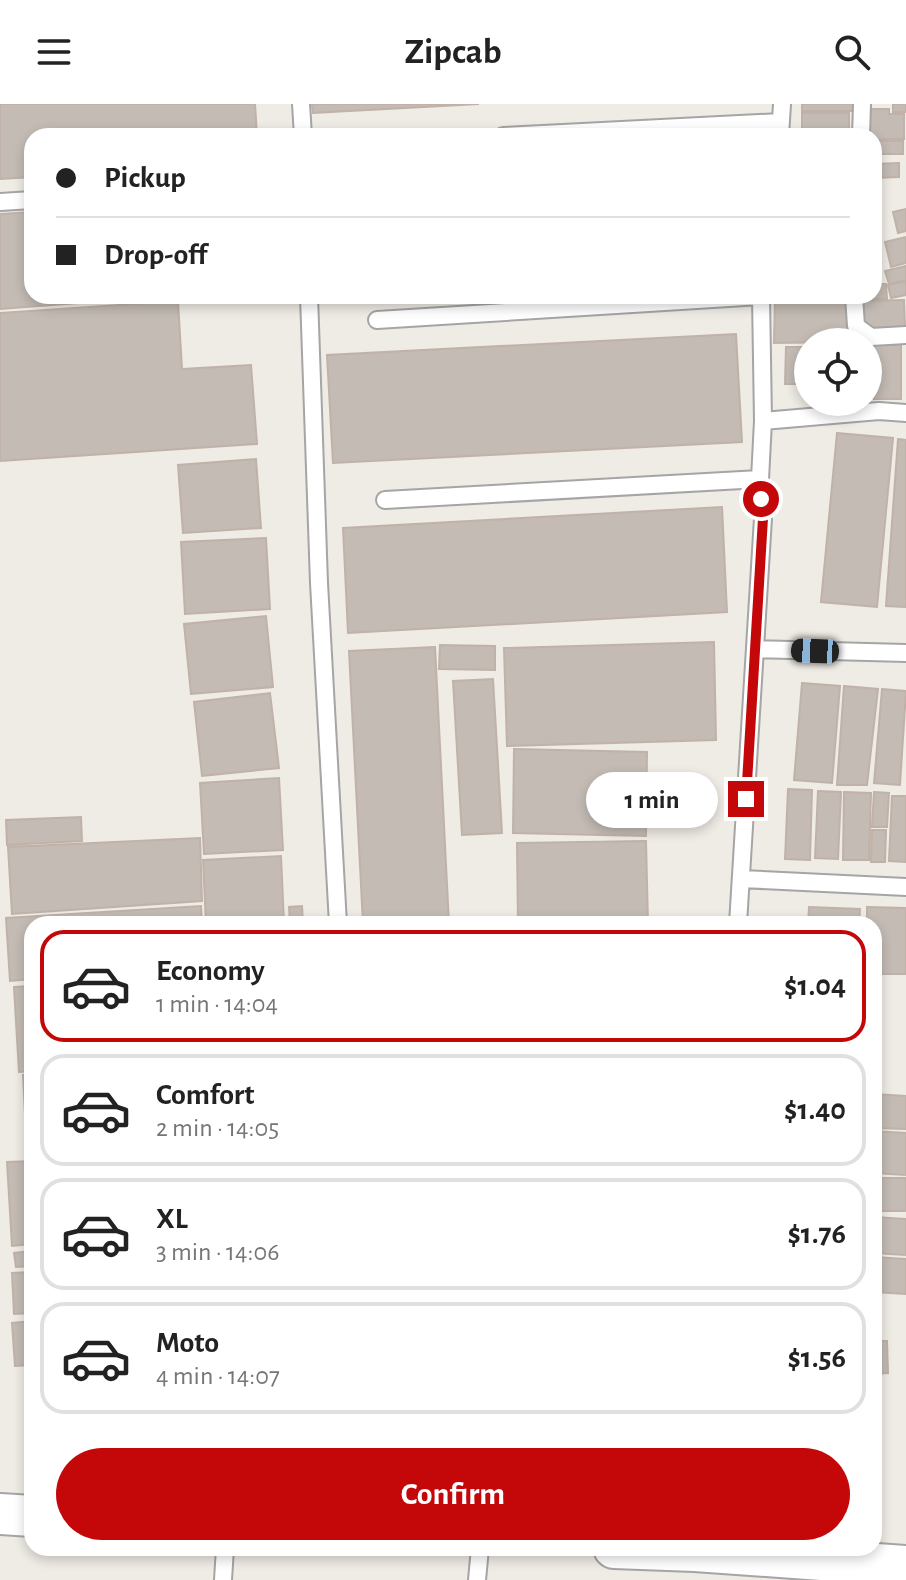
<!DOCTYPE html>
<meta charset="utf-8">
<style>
body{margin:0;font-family:"Alegreya Sans",sans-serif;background:#f2f2f2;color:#222;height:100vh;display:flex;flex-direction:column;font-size:30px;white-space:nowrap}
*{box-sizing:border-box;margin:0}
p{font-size:26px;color:#767676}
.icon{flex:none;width:44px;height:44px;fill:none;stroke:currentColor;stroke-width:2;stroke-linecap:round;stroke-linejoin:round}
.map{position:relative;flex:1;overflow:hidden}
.side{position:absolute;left:24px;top:812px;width:858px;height:640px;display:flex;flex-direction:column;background:#fff;border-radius:24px;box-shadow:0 4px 12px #0003}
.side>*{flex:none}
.hud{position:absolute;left:24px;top:24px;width:858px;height:176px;border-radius:24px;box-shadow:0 4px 12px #0003;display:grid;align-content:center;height:176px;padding:0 32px;background:#fff}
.buttons{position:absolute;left:794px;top:224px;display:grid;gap:16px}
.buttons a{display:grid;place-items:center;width:88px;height:88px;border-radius:50%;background:#fff;box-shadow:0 4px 12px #0003;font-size:40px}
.end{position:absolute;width:36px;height:36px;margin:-18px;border:10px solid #c4080a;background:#fff;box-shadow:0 0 0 4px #fff}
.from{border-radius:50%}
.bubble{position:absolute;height:56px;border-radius:28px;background:#fff;box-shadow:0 4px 12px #0003;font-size:26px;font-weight:600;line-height:56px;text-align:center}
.car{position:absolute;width:24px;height:48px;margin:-24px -12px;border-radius:10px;box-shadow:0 0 6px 2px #0007;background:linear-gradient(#222 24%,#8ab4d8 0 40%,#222 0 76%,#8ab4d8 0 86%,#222 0)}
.hud b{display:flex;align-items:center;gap:28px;height:76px;font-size:30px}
.hud b+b{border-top:2px solid #e0e0e0}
.hud i{width:20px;height:20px;background:#222}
ul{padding:14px 0 0;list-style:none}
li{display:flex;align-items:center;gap:24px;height:112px;margin:0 16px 12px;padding:0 16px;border:4px solid #e0e0e0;border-radius:24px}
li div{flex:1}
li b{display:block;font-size:30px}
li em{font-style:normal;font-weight:600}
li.on{border-color:#c4080a}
li>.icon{width:72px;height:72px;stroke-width:1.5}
.action{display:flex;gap:16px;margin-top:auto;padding:16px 32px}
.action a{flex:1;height:92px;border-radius:48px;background:#c4080a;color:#fff;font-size:32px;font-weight:600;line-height:92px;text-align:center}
header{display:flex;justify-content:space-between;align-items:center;height:104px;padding:0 32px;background:#fff;font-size:36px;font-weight:600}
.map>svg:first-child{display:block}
.building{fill:#c3bbb4;stroke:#c0b2a8;stroke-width:2}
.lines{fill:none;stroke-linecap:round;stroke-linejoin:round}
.service-casing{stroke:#a5a5a5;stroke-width:20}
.tertiary-casing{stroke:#a5a5a5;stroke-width:44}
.service{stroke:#fff;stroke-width:16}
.tertiary{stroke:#fff;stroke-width:40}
.route{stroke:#c4080a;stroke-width:10}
</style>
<header><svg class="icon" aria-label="menu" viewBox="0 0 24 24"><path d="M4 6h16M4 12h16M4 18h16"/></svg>Zipcab<svg class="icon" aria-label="search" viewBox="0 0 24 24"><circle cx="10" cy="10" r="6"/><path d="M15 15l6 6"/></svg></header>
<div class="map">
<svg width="906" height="1476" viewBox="0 0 906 1476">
<rect width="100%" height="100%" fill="#efebe5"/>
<!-- building -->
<path class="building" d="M 0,0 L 255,0 L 257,32 L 32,32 L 32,73 L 0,75 Z
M 312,0 L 479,0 L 313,9 Z
M 802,0 L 859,0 L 859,7 L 802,7 Z
M 893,0 L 906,0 L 906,8 L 893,8 Z
M 863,5 L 889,5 L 889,10 L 904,10 L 904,35 L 874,35 L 874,32 L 863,32 Z
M 802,9 L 849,9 L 849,32 L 802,32 Z
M 874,37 L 903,37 L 903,50 L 874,50 Z
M 899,59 L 899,73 L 874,74 L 874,60 Z
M 906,105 L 906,127 L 898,129 L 893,108 Z
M 32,108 L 32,192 L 170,192 L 0,205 L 0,110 Z
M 874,125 L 881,125 L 881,164 L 874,164 Z
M 906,133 L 906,159 L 891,163 L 885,138 Z
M 906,162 L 906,176 L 889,180 L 885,167 Z
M 906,177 L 906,191 L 891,194 L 888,181 Z
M 874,180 L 886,180 L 887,195 L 856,195 L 856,192 L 874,192 Z
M 775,192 L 849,192 L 848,238 L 774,239 Z
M 904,196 L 905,223 L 862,224 L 861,197 Z
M 178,197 L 182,265 L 251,261 L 257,340 L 0,357 L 0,209 Z
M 736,230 L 742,338 L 333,359 L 327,251 Z
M 874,241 L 901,241 L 901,295 L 874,295 Z
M 786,243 L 808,243 L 808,280 L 785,280 Z
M 868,243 L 872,243 L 873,294 L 868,294 Z
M 837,329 L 893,334 L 877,503 L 821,498 Z
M 898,335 L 906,336 L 906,503 L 886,502 Z
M 256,355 L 261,424 L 183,429 L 178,361 Z
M 722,403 L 727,508 L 348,529 L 343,424 Z
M 266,434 L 270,505 L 185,510 L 181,438 Z
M 266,512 L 273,583 L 191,590 L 184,520 Z
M 714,538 L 716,636 L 507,642 L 504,544 Z
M 440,541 L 495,542 L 495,566 L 439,565 Z
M 435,543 L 449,820 L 363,820 L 349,547 Z
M 493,575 L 502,729 L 462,731 L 453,577 Z
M 802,579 L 840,582 L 832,679 L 794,676 Z
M 844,582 L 878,585 L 867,681 L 837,681 Z
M 882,585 L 906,587 L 900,681 L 874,679 Z
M 270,589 L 279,664 L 202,672 L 194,598 Z
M 514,645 L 647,648 L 646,732 L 513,729 Z
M 279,674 L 283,746 L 204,750 L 200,679 Z
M 788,685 L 812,686 L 810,756 L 785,755 Z
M 818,687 L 841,688 L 838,755 L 815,754 Z
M 844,688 L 871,689 L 869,756 L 843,756 Z
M 874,688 L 889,689 L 887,723 L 872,723 Z
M 892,692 L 906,692 L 906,758 L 889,757 Z
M 81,713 L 82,737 L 7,741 L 6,716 Z
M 872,726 L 886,726 L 885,758 L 871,758 Z
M 200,734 L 202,797 L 12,810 L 8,743 Z
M 646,737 L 648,820 L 518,820 L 517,739 Z
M 281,752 L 284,820 L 206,820 L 203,756 Z
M 201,802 L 202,820 L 32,820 L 32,875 L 10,877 L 6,814 Z
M 302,802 L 303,820 L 290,820 L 289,803 Z
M 809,803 L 860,805 L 859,820 L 808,820 Z
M 867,803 L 906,804 L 906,870 L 874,870 L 874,820 L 867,820 Z
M 32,882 L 32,967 L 19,968 L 14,883 Z
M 32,970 L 32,1050 L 27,1051 L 23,971 Z
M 874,990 L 906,992 L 906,1025 L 874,1024 Z
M 874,1027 L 906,1029 L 906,1071 L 874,1069 Z
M 32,1057 L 32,1140 L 12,1142 L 7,1058 Z
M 874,1074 L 906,1074 L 906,1107 L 874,1107 Z
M 874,1113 L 906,1115 L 906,1151 L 874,1149 Z
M 32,1147 L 32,1162 L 16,1163 L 14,1149 Z
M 874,1153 L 906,1155 L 906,1190 L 874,1188 Z
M 32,1168 L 32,1209 L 14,1210 L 12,1169 Z
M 32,1217 L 32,1261 L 15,1262 L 12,1219 Z
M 874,1237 L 887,1237 L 888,1269 L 874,1270 Z
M 28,1323 L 32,1323 L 32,1361 L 28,1361 Z"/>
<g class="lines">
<defs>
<path id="service" d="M 301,0 L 303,32
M 503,32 L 781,18
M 780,32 L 782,0
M 861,32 L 862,0
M 0,98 L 32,96
M 309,192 L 319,479 L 338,820
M 761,192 L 763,317
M 854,192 L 856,222 L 871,233 L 906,231
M 377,216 L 761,192
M 385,396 L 760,375
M 755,545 L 906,549
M 741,775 L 906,783
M 738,820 L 763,414 L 760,375 L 763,317 L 879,307 L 906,309
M 223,1476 L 225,1444
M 477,1476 L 480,1444"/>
<path id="tertiary" d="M 0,1410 L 32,1412
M 614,1444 L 695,1447 L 906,1462"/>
</defs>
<!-- service casing -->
<use href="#service" class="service-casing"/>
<!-- tertiary casing -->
<use href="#tertiary" class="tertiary-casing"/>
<!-- service -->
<use href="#service" class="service"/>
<!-- tertiary -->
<use href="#tertiary" class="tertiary"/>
</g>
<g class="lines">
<!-- route -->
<path class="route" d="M 746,695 L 763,414 L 761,395"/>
</g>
</svg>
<div class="buttons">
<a><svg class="icon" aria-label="locate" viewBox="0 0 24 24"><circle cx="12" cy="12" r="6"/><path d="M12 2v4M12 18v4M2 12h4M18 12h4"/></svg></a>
</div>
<i class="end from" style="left:761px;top:395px"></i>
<i class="end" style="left:746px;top:695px"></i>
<div class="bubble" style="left:586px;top:668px;width:132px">1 min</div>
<i class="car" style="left:815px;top:547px;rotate:272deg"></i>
<div class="hud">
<b><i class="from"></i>Pickup</b>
<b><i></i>Drop-off</b>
</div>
<section class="side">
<ul>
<li class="on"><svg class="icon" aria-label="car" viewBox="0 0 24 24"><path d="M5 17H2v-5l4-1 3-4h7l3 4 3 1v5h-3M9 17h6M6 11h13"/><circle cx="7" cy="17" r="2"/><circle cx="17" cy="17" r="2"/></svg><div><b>Economy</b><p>1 min · 14:04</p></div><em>$1.04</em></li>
<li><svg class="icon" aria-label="car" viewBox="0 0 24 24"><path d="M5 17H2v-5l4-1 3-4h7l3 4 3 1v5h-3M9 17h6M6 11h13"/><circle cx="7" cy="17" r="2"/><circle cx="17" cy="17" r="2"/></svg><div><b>Comfort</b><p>2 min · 14:05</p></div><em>$1.40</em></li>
<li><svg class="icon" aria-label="car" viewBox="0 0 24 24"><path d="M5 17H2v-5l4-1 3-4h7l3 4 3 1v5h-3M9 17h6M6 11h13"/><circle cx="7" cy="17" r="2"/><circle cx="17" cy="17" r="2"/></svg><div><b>XL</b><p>3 min · 14:06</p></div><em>$1.76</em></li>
<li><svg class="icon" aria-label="car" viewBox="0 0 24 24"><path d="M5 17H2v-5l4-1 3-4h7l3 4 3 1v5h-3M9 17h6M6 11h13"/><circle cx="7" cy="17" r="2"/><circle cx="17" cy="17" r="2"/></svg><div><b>Moto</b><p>4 min · 14:07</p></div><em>$1.56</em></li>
</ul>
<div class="action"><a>Confirm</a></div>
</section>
</div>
